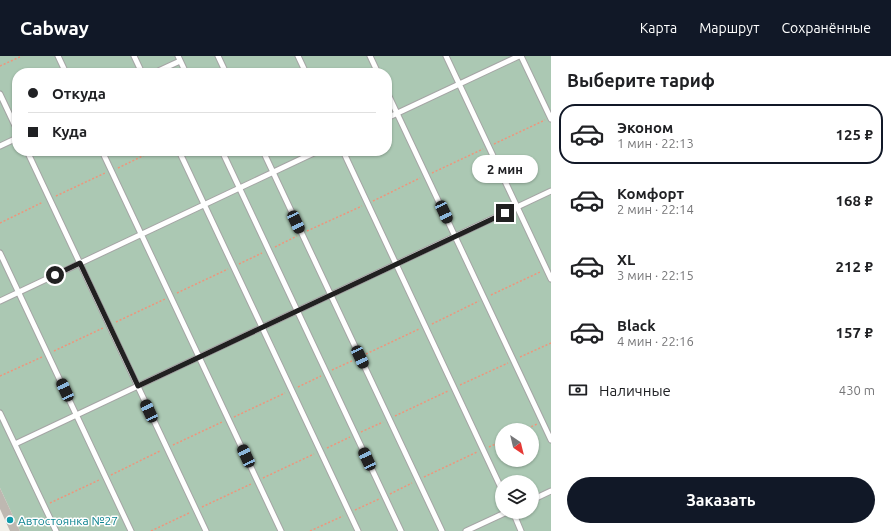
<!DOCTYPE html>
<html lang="ru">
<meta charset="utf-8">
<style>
body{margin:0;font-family:Ubuntu,sans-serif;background:#f2f2f2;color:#202124;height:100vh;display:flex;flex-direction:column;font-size:15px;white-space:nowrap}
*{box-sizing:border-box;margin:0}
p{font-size:13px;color:#757577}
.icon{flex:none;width:22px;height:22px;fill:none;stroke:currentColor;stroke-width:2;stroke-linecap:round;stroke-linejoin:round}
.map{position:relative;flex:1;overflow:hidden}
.details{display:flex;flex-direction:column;background:#fff;width:340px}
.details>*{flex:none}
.guide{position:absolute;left:12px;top:12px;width:380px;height:88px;border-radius:16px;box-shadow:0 1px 3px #0004;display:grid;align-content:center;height:88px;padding:0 16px;background:#fff}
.needle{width:26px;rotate:145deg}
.controls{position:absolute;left:495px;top:367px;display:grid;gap:8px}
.controls a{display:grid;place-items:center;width:44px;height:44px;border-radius:50%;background:#fff;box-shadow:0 1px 3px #0004;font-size:20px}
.end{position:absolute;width:18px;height:18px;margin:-9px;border:5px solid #212121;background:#fff;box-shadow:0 0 0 2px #fff}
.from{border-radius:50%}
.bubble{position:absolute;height:28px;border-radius:14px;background:#fff;box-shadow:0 1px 3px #0004;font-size:13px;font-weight:700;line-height:28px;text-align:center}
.car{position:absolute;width:12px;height:24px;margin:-12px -6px;border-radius:5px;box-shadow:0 0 3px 1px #0007;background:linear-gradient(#222 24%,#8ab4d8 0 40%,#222 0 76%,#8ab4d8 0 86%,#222 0)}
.guide b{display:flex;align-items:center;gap:14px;height:38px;font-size:15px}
.guide b+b{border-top:1px solid #e0e0e0}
.guide i{width:10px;height:10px;background:#202124}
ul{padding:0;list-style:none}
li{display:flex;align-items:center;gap:12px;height:60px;margin:0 8px 6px;padding:0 8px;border:2px solid transparent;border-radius:16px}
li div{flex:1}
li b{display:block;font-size:15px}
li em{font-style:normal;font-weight:700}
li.current{border-color:#111827}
li>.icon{width:36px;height:36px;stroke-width:1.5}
h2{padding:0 16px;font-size:18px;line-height:48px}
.pay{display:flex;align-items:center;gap:10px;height:44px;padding:0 16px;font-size:15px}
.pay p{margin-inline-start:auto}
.primary-button{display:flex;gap:8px;margin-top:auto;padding:8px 16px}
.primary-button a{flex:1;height:46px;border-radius:24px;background:#111827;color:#fff;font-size:16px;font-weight:700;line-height:46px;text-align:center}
header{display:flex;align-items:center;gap:24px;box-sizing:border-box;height:56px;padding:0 20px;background:#111827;color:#fff}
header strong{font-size:19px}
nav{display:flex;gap:22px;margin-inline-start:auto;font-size:14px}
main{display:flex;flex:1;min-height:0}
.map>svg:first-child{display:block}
.cemetery{fill:#abc8b3;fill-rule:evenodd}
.building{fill:#beb8b1}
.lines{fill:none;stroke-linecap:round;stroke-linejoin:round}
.lane-casing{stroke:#a5a5a5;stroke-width:7}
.path{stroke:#ef957b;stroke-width:1.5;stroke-dasharray:2 2;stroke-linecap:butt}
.lane{stroke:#fff;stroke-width:5}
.route{stroke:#212121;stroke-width:5}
.culture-dot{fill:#0f9aa8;stroke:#fff;stroke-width:1.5}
.labels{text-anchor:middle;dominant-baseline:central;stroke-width:3;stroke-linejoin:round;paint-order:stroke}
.culture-label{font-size:12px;fill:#0d838f;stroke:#fff;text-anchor:start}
</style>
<header>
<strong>Cabway</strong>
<nav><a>Карта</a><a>Маршрут</a><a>Сохранённые</a></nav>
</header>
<main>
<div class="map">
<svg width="551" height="475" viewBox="0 0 551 475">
<rect width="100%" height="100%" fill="#f1efe8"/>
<!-- cemetery -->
<path class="cemetery" d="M 0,0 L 551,0 L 551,475 L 20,475 L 0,432 ZM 17,17 L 387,17 L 387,95 L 17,95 ZM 502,374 L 532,374 L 532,404 L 502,404 ZM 502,426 L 532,426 L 532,456 L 502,456 Z"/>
<!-- building -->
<path class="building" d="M 0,432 L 20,475 L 10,475 L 0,453 Z"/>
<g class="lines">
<defs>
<path id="lane" d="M 58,0 L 66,17
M 134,0 L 142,17
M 178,0 L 186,17
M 218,0 L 226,17
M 298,0 L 306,17
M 370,0 L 378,17
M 446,0 L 551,223
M 521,0 L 551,63
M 154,17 L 180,5
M 387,36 L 551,384
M 0,38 L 17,74
M 387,62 L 519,0
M 0,90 L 17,82
M 27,95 L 206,475
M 102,95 L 281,475
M 179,95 L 358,475
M 222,95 L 401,475
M 263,95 L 442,475
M 343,95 L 502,434
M 0,197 L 131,475
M 0,245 L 318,95
M 0,357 L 56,475
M 15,388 L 551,135
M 532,444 L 551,435
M 513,456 L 521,475
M 466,475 L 507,456"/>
</defs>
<!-- lane casing -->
<use href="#lane" class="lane-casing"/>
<!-- path -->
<path class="path" d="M 0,10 L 22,0
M 494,88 L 545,64
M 118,112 L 153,95
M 432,117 L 483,93
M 56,140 L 105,117
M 373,145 L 420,122
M 0,167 L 43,146
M 307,175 L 362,150
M 275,191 L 297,180
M 239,208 L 262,197
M 177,237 L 228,213
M 491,239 L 540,216
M 116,266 L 165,243
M 432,268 L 479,245
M 54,295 L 103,272
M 366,298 L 419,273
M 520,301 L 551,287
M 332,314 L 354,304
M 0,320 L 42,301
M 460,329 L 508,307
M 298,331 L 321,320
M 395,360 L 448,335
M 234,361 L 285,337
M 524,374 L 537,368
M 361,376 L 383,366
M 173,389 L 222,366
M 489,391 L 502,385
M 327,392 L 350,381
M 111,419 L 160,395
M 424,421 L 477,396
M 263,422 L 314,398
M 390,438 L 412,427
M 50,447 L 99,424
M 202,451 L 251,428
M 355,454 L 379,443
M 151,475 L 189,457
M 310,475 L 343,460"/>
<!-- lane -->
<use href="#lane" class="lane"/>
</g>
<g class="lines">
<!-- route -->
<path class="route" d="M 55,219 L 80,207 L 138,330 L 505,157"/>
</g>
<!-- markers -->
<circle class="culture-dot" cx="10" cy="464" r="4"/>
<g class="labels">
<!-- culture labels -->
<g class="culture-label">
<text x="18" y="464">Автостоянка №27</text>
</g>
</g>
</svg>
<div class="controls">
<a><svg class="needle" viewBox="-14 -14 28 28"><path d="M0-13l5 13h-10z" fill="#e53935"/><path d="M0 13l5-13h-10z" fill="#757577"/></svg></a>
<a><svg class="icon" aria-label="layers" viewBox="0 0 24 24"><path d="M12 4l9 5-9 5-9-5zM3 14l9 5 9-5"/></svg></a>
</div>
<i class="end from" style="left:55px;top:219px"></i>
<i class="end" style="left:505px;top:157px"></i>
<div class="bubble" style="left:472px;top:99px;width:66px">2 мин</div>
<i class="car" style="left:444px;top:156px;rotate:155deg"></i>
<i class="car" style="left:296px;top:166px;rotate:155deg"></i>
<i class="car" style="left:360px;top:301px;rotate:155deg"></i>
<i class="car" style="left:65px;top:334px;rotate:335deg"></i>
<i class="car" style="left:149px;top:355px;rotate:335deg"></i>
<i class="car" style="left:246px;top:400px;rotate:335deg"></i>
<i class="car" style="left:367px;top:403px;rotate:335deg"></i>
<div class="guide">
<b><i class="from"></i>Откуда</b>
<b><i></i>Куда</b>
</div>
</div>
<section class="details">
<h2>Выберите тариф</h2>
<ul>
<li class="current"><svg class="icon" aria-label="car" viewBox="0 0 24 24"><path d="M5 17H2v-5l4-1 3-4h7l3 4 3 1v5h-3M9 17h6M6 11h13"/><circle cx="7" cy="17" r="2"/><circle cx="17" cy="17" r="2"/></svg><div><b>Эконом</b><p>1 мин · 22:13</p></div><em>125 ₽</em></li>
<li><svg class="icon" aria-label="car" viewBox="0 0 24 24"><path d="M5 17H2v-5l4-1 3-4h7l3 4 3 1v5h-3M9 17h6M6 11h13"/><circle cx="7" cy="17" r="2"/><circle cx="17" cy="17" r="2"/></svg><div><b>Комфорт</b><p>2 мин · 22:14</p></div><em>168 ₽</em></li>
<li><svg class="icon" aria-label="car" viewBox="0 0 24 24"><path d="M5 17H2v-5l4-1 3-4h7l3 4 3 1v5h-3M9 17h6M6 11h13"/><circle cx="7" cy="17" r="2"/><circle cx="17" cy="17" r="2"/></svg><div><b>XL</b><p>3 мин · 22:15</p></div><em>212 ₽</em></li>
<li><svg class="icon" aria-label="car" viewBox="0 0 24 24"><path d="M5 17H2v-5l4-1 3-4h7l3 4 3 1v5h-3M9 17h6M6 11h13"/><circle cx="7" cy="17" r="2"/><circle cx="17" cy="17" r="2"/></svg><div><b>Black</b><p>4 мин · 22:16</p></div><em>157 ₽</em></li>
</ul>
<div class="pay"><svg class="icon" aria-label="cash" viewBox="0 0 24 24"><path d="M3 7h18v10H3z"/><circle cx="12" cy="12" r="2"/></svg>Наличные<p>430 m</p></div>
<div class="primary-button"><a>Заказать</a></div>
</section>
</main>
